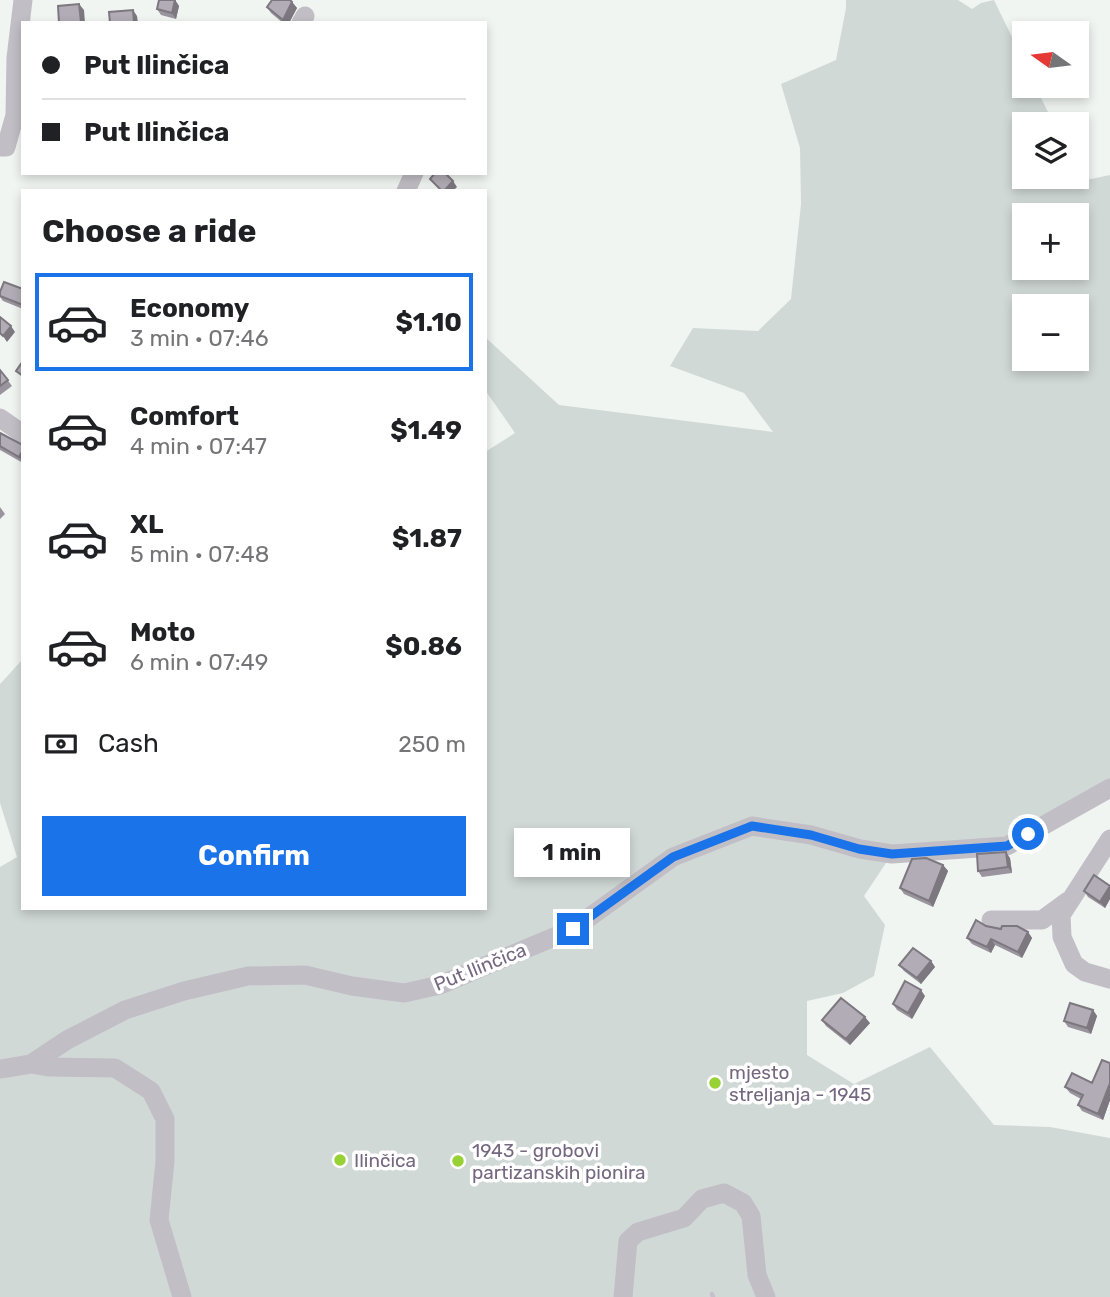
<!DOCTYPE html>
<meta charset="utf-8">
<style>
body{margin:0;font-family:Rubik,sans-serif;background:#f6f6f6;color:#202124;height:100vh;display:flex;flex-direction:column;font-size:26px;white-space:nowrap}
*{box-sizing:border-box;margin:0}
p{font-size:23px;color:#757577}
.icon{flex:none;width:38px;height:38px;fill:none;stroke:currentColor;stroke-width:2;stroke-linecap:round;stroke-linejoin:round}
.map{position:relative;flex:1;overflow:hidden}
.drawer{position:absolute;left:21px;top:189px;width:466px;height:721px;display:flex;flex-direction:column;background:#fff;border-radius:0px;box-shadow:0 4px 10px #0003}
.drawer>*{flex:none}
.guide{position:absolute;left:21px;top:21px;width:466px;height:154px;border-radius:0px;box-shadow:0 4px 10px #0003;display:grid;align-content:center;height:154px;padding:0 21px;background:#fff}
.needle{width:46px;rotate:284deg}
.controls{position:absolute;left:1012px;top:21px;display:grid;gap:14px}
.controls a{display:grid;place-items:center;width:77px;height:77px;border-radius:0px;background:#fff;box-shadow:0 4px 10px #0003;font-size:35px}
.end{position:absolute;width:32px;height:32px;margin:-16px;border:9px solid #1a73e8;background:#fff;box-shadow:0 0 0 4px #fff}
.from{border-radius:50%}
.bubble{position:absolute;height:49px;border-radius:0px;background:#fff;box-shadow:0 4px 10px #0003;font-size:23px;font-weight:700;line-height:49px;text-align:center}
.guide b{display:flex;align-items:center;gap:24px;height:66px;font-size:26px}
.guide b+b{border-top:2px solid #e0e0e0}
.guide i{width:18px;height:18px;background:#202124}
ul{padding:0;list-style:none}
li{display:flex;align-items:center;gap:21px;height:98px;margin:0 14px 10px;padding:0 7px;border:4px solid transparent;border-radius:0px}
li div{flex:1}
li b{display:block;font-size:26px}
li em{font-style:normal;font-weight:700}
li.current{border-color:#1a73e8}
li>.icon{width:63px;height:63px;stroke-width:1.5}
h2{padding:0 21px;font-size:32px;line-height:84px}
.pay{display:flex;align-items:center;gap:18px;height:77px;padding:0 21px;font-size:26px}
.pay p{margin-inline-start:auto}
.action{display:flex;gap:14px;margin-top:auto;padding:14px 21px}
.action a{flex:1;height:80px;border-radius:0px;background:#1a73e8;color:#fff;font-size:28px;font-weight:700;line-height:80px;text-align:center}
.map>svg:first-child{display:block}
.green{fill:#d1d9d7;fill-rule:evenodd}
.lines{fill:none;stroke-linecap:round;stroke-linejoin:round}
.stream{stroke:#c5c0cc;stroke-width:4.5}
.minor{stroke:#c2bec5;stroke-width:19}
.wall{fill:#99949d}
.shaded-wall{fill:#7d787f}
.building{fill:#b2acb6;stroke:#7d787f;stroke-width:2}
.route{stroke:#1a73e8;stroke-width:9}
.poi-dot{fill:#97d135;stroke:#fff;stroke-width:2.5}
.labels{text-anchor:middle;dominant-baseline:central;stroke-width:7;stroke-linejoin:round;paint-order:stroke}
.street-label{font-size:19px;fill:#75677f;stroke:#fff}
.poi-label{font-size:19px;fill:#75677f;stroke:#fff;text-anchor:start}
</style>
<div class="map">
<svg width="1110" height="1297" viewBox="0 0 1110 1297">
<rect width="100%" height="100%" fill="#f1f5f2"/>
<!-- green -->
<path class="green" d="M 846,0 L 958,0 L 972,9 L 981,3 L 994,0 L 1024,62 L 1024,86 L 1035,86 L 1054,124 L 1024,124 L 1024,177 L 1076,177 L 1076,172 L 1081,181 L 1110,175 L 1110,780 L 1007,846 L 892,854 L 864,896 L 885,925 L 874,976 L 843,993 L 807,1001 L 807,1055 L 854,1084 L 930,1047 L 994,1125 L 1050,1127 L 1110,1138 L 1110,1297 L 0,1297 L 0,867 L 17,857 L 0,803 L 0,684 L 23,659 L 23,908 L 485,908 L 485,452 L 515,433 L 485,390 L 485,337 L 559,405 L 773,432 L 744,393 L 670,366 L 693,328 L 758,331 L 791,299 L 801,204 L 800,148 L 781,84 L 836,60 L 846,8 ZM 1024,215 L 1076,215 L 1076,268 L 1024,268 ZM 1024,306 L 1076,306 L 1076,359 L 1024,359 Z"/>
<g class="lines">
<!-- stream -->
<path class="stream" d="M 712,1294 L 713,1297"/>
<!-- minor -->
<path class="minor" d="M 301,23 L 305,16
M 0,147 L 6,147 L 15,115 L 16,58 L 23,0
M 406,191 L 414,173
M 0,418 L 23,434
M 1110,839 L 1061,915 L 1062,937 L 1074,964 L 1085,972 L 1110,979
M 991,920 L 1042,920 L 1068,901
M 31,1064 L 67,1040 L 125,1010 L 184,991 L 248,976 L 305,975 L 352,986 L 404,993 L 440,985 L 573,929 L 673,857 L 752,826 L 811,835 L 860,849 L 892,854 L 1007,846 L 1110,788
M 0,1069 L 31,1064 L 48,1067 L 115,1068 L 151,1091 L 165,1119 L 165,1161 L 159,1220 L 182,1297
M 623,1297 L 628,1241 L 638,1232 L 684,1218 L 702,1199 L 724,1193 L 743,1203 L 751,1216 L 757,1275 L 766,1297"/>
</g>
<!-- wall -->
<path class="wall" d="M 175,0 L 179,6 L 176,19 L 161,15 L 157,9 Z
M 292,2 L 297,8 L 289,23 L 283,23 L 271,13 L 267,7 Z
M 23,289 L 23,309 L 3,301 L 0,297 L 0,292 Z
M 0,370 L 12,386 L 0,395 Z
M 0,433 L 23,445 L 23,463 L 0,450 Z
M 0,507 L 5,514 L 0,519 Z
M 1010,858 L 1012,873 L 982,877 L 978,871 Z
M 943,865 L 948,871 L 933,907 L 904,894 L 900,888 Z
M 1110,886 L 1110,899 L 1105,908 L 1088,897 L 1084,891 Z
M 986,926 L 1001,929 L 1028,932 L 1032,938 L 1022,958 L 995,945 L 991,953 L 972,944 L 967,938 Z
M 931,961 L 935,967 L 921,984 L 904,971 L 899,965 Z
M 925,996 L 912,1019 L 897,1010 L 893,1004 Z
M 1093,1010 L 1097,1016 L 1091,1034 L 1068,1027 L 1064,1021 Z
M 822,1020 L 870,1023 L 850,1045 L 826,1026 Z
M 1110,1063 L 1110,1100 L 1103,1120 L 1082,1111 L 1078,1105 L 1081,1099 L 1070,1093 L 1065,1087 L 1092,1083 Z"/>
<!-- shaded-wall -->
<path class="shaded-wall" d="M 175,0 L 179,6 L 176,19 L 172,13 Z
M 292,2 L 297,8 L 289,23 L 285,23 L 283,20 Z
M 79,4 L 84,10 L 85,23 L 81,23 Z
M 133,10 L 137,16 L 138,23 L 134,23 Z
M 453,181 L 457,187 L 453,191 L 444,191 Z
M 11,326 L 15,332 L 7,342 L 3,336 Z
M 23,450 L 23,462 L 19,457 Z
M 1006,852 L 1010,858 L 1012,873 L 1008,867 Z
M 943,865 L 948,871 L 933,907 L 929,901 Z
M 1110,887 L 1110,899 L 1105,908 L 1100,902 Z
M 1028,932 L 1032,938 L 1022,958 L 1018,952 Z
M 991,939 L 995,945 L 991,953 L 987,947 Z
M 931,961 L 935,967 L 921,984 L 917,978 Z
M 921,990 L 925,996 L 912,1019 L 908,1013 Z
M 1093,1010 L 1097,1016 L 1091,1034 L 1087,1028 Z
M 865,1017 L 870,1023 L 850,1045 L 846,1039 Z
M 1110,1083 L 1110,1100 L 1103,1120 L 1098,1114 Z"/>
<!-- building -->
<path class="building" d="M 159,0 L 175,0 L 172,13 L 157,9 Z
M 272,0 L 290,0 L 292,2 L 283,20 L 267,7 Z
M 79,4 L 81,22 L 59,23 L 58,6 Z
M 133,10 L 134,23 L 110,23 L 109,12 Z
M 435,173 L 445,173 L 453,181 L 444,191 L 442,191 L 430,179 Z
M 4,282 L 23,289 L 23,305 L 0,296 L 0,292 Z
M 0,317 L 11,326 L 3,336 L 0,333 Z
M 23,361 L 23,376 L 16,371 Z
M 0,370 L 8,380 L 0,386 Z
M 0,433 L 23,445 L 23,450 L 19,457 L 0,446 Z
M 1006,852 L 1008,867 L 978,871 L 977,854 Z
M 926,858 L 943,865 L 929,901 L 900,888 L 912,859 Z
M 1094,875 L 1110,886 L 1100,902 L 1084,891 Z
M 976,920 L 986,926 L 1001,929 L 1002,926 L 1017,926 L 1028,932 L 1018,952 L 991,939 L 987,947 L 967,938 Z
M 913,948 L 931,961 L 917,978 L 899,965 Z
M 905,981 L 921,990 L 908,1013 L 893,1004 Z
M 841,998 L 865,1017 L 846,1039 L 822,1020 Z
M 1070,1003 L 1093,1010 L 1087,1028 L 1064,1021 Z
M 1102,1060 L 1110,1063 L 1110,1083 L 1098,1114 L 1078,1105 L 1083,1095 L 1065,1087 L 1072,1073 L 1092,1083 Z"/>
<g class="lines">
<!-- route -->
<path class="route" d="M 573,929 L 673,857 L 752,826 L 811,835 L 859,849 L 892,854 L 1007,846 L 1028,834"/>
</g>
<!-- markers -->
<g class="poi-dot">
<circle cx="715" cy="1083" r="7"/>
<circle cx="340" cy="1160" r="7"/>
<circle cx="458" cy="1161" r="7"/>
</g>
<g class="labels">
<!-- street labels -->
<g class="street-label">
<text transform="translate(480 967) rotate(-22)">Put Ilinčica</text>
</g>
<!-- poi labels -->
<g class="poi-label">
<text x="729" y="1072">mjesto<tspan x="729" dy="22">streljanja - 1945</tspan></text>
<text x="472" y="1150">1943 - grobovi<tspan x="472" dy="22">partizanskih pionira</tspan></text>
<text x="354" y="1160">Ilinčica</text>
</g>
</g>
</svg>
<div class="controls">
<a><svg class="needle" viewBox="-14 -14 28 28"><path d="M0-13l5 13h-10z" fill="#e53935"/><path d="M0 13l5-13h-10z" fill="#757577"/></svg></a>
<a><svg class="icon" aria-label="layers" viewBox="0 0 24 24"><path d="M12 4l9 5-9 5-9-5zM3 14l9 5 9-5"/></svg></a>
<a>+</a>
<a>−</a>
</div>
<i class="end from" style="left:1028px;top:834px"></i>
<i class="end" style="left:573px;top:929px"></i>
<div class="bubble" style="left:514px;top:828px;width:116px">1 min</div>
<div class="guide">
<b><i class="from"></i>Put Ilinčica</b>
<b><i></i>Put Ilinčica</b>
</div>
<section class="drawer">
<h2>Choose a ride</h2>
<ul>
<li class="current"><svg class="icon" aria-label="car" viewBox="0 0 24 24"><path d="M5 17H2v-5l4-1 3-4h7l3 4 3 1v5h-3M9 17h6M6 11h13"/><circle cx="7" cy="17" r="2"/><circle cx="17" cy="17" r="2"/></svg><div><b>Economy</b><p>3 min · 07:46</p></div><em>$1.10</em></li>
<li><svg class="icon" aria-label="car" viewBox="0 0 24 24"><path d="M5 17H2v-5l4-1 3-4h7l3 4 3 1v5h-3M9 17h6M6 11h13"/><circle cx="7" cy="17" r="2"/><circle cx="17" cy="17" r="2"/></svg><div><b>Comfort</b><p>4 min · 07:47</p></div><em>$1.49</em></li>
<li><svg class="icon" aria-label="car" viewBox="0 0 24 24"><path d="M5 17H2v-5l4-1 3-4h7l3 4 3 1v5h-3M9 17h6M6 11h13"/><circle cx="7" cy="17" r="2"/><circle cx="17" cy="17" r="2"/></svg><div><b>XL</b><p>5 min · 07:48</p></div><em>$1.87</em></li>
<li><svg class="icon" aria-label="car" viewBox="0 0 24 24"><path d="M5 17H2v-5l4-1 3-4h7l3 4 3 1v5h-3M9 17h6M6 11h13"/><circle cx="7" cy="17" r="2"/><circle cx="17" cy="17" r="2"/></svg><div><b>Moto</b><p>6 min · 07:49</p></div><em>$0.86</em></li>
</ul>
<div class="pay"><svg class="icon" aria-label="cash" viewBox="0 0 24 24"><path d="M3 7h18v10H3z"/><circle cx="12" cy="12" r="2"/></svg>Cash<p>250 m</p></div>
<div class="action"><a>Confirm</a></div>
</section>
</div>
